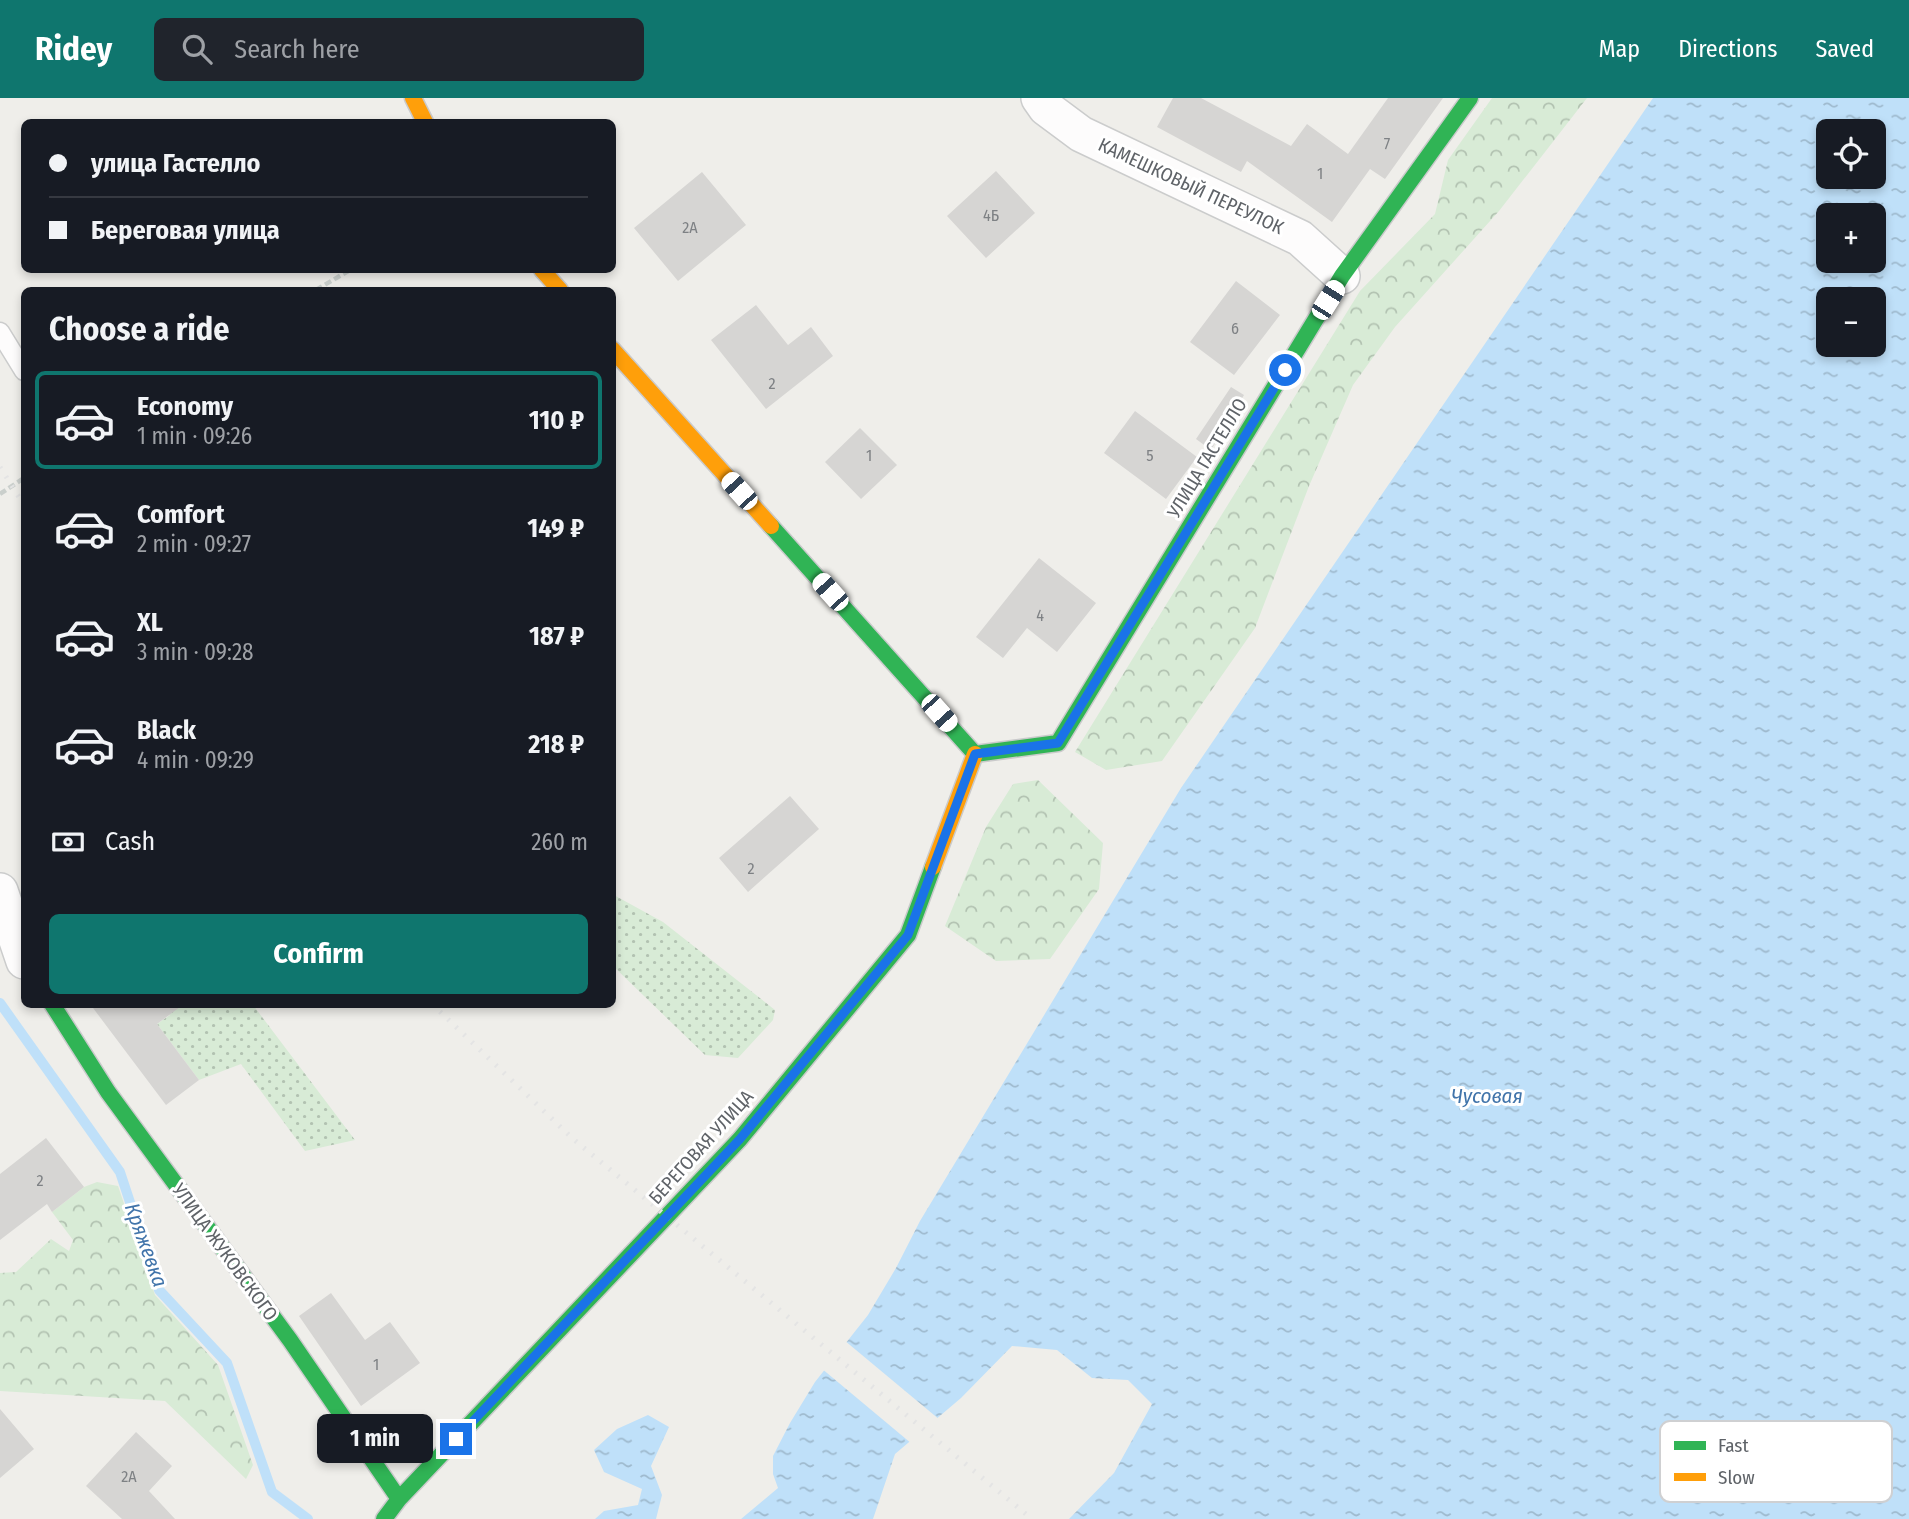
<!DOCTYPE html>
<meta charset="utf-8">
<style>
body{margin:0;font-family:"Fira Sans Condensed",sans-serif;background:#20242c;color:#f1f3f6;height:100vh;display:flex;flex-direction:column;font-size:26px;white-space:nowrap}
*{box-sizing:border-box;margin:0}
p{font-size:23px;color:#9ea1a6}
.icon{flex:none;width:38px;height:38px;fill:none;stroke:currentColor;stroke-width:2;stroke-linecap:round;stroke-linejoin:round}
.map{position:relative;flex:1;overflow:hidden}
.details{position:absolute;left:21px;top:189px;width:595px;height:721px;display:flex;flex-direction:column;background:#171b24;border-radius:10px;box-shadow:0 4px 10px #0003}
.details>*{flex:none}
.hud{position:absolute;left:21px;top:21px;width:595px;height:154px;border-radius:10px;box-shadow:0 4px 10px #0003;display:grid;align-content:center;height:154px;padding:0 28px;background:#171b24}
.fabs{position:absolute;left:1816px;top:21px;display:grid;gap:14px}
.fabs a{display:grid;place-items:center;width:70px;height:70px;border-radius:10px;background:#171b24;box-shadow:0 4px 10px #0003;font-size:35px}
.end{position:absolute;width:32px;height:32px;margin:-16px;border:9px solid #1a73e8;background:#fff;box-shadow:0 0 0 4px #fff}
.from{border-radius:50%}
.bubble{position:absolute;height:49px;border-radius:10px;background:#171b24;box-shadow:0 4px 10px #0003;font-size:23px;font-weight:700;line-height:49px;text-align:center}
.car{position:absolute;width:21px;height:42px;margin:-21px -10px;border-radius:9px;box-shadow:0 0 5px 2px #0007;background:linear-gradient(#fff 24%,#345 0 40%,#fff 0 76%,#345 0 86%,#fff 0)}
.hud b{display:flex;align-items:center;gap:24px;height:66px;font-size:26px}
.hud b+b{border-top:2px solid #363941}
.hud i{width:18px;height:18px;background:#f1f3f6}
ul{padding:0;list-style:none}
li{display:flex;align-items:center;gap:21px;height:98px;margin:0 14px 10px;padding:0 14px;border:4px solid transparent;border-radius:10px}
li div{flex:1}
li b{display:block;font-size:26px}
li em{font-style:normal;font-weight:700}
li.on{border-color:#0f766e}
li>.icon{width:63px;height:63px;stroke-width:1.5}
h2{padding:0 28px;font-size:32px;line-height:84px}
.pay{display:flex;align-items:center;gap:18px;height:77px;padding:0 28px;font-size:26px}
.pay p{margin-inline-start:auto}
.button{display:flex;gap:14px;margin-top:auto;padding:14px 28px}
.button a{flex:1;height:80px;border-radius:10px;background:#0f766e;color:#fff;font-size:28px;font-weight:700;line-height:80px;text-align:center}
header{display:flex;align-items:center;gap:42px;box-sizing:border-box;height:98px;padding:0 35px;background:#0f766e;color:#fff}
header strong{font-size:33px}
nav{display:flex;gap:38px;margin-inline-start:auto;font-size:24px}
.search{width:490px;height:63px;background:#20242c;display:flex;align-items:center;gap:18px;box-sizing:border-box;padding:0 24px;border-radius:10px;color:#9ea1a6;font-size:26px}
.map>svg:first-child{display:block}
.grass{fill:url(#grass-dots)}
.forest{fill:url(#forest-crowns)}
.water{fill:url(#water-ripples);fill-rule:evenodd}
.pier{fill:#efeeea}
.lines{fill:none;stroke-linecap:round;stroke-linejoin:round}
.stream{stroke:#bfe0f9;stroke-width:10}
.building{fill:#d6d5d3}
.lane-casing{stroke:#cbcccc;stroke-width:21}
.street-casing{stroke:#cbcccc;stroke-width:38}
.fast-casing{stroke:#cacacb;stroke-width:19}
.slow-casing{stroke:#cacacb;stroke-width:19}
.path{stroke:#cacfcc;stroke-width:4.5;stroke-dasharray:7 3.5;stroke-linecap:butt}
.lane{stroke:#fdfcfc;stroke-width:18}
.street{stroke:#fdfcfc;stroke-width:35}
.fast{stroke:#30b455;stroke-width:16}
.slow{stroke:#ff9f0a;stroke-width:16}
.rail{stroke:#e4e4e4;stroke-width:5;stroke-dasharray:2 9;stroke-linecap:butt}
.route{stroke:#1a73e8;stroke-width:9}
.labels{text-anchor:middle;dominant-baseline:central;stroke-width:6;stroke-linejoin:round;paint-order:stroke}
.number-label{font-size:16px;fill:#7e8184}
.street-label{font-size:19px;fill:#5f6368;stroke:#fff}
.water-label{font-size:21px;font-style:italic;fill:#4174aa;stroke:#fff}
.key{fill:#fff;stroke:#cfd0d2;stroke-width:2}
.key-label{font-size:19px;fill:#5f6368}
</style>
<header>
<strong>Ridey</strong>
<div class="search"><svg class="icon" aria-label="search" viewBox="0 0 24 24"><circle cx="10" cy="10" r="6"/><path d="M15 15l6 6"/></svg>Search here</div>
<nav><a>Map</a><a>Directions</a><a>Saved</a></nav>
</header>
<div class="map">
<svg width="1909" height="1421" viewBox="0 0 1909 1421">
<defs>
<pattern id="grass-dots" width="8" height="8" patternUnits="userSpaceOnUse" patternTransform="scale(1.75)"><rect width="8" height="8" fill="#d8ebd6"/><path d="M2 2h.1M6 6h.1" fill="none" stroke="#b2c2b1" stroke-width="1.8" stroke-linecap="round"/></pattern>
<pattern id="forest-crowns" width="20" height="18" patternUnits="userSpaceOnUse" patternTransform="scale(1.75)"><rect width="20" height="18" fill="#d8ebd6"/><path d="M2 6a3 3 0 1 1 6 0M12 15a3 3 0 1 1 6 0" fill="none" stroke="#b2c2b1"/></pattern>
<pattern id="water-ripples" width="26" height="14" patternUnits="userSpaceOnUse" patternTransform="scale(1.75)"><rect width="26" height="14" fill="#bfe0f9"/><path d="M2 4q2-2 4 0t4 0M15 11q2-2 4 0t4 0" fill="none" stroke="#9eb9cd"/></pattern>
</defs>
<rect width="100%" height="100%" fill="#efeeea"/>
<!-- grass -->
<path class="grass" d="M 612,796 L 663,824 L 775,912 L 773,922 L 738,960 L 705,957 L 613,868 Z
M 162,907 L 253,907 L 355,1042 L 305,1053 L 241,966 L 199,982 L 157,926 L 170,917 Z"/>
<!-- forest -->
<path class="forest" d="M 1492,0 L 1587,0 L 1499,113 L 1395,229 L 1353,287 L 1309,388 L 1255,530 L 1162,663 L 1106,672 L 1075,654 L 1360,193 L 1435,116 L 1448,62 Z
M 1038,682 L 1103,745 L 1099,791 L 1050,861 L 996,863 L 945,828 L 986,729 L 1013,686 Z
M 97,1084 L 118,1088 L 155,1197 L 218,1267 L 253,1367 L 246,1381 L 165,1303 L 0,1293 L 0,1175 L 16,1174 L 51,1141 L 69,1153 L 73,1142 L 52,1114 L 84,1089 Z"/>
<!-- water -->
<path class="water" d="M 1653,0 L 1909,0 L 1909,1421 L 1069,1421 L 1114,1375 L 1152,1306 L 1128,1282 L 1092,1280 L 1057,1252 L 1012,1248 L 961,1300 L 895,1356 L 873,1421 L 741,1421 L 778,1390 L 773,1376 L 773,1358 L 790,1325 L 815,1284 L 868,1217 L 896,1170 L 920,1123 L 1181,690 ZM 1829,33 L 1874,33 L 1874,79 L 1829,79 ZM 1829,117 L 1874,117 L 1874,163 L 1829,163 ZM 1829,201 L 1874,201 L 1874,247 L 1829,247 Z
M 648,1317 L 669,1329 L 651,1368 L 662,1397 L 656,1421 L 595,1421 L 604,1413 L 638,1407 L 642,1391 L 604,1374 L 594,1352 L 617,1331 Z"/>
<!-- pier -->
<path class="pier" d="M 844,1242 L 940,1322 L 912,1346 L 821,1270 Z"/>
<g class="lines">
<!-- stream -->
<path class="stream" d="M 0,905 L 120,1074 L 159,1192 L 227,1265 L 272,1394 L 308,1421"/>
</g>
<!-- building -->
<path class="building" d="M 1173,0 L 1201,0 L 1291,48 L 1307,26 L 1348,56 L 1388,0 L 1443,0 L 1385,81 L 1370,71 L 1332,124 L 1247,63 L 1241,74 L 1157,29 Z
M 996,73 L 1035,115 L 986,160 L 947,118 Z
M 702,74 L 746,127 L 678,183 L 634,130 Z
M 1236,183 L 1280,217 L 1234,277 L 1190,244 Z
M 756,207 L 788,247 L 811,229 L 833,258 L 766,311 L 711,242 Z
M 1231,289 L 1244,297 L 1211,352 L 1196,341 Z
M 1135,313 L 1197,359 L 1166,401 L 1104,355 Z
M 860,330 L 897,367 L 861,401 L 825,364 Z
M 1039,460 L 1096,505 L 1057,554 L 1027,530 L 1003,560 L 976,539 Z
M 790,698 L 819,731 L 748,794 L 719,760 Z
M 90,906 L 184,906 L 157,926 L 199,982 L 166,1007 Z
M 46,1040 L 84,1089 L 52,1114 L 47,1106 L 0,1142 L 0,1076 Z
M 331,1195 L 365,1242 L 390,1224 L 420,1265 L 361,1308 L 299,1218 Z
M 0,1311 L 34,1351 L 0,1380 Z
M 136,1334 L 172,1368 L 149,1393 L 175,1421 L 122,1421 L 86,1388 Z"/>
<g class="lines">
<defs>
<path id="lane" d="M 0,234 L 24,273"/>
<path id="street" d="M 1039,0 L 1046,10 L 1081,36 L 1300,140 L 1342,178
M 0,793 L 24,863"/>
<path id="fast" d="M 771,428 L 975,656
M 975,656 L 1058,645 L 1342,178 L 1470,0
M 52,906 L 108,994 L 290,1242 L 399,1401
M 384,1421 L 399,1401 L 740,1041 L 908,837 L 933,769"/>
<path id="slow" d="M 413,0 L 425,24
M 542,172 L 560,192
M 612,251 L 771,428
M 933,769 L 975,656"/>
</defs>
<!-- lane casing -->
<use href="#lane" class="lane-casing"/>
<!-- street casing -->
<use href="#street" class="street-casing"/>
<!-- fast casing -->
<use href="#fast" class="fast-casing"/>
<!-- slow casing -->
<use href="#slow" class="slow-casing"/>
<!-- path -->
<path class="path" d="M 316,192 L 350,172
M 0,396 L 24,380"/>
<!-- lane -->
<use href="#lane" class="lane"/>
<!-- street -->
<use href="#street" class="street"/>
<!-- fast -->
<use href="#fast" class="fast"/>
<!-- slow -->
<use href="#slow" class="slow"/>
<!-- rail -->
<path class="rail" d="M 0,369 L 24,407
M 432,906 L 572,1040 L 1032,1421"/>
</g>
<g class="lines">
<!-- route -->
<path class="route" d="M 456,1341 L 740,1041 L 908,837 L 975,656 L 1058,645 L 1285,272"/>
</g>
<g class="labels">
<!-- number labels -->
<g class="number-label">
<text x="1387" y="45">7</text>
<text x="1320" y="75">1</text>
<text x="991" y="117">4Б</text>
<text x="690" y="129">2А</text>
<text x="1235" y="230">6</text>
<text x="772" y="285">2</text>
<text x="869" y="357">1</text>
<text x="1150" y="357">5</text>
<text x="1040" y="517">4</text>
<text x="751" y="770">2</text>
<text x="40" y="1082">2</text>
<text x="376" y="1266">1</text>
<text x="129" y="1378">2А</text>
</g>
<!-- street labels -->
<g class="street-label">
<text transform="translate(1191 88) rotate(25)">КАМЕШКОВЫЙ ПЕРЕУЛОК</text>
<text transform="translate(1207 360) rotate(-59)">УЛИЦА ГАСТЕЛЛО</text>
<text transform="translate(701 1049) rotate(-48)">БЕРЕГОВАЯ УЛИЦА</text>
<text transform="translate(225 1154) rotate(54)">УЛИЦА ЖУКОВСКОГО</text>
</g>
<!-- water labels -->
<g class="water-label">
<text x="1487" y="998">Чусовая</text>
<text transform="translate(146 1147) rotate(70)">Кряжевка</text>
</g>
</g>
<!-- legend -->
<rect x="1660" y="1323" width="232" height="81" rx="10" class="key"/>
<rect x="1674" y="1343" width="32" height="9" fill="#30b455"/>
<rect x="1674" y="1375" width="32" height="8" fill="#ff9f0a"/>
<g class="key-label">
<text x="1718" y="1354">Fast</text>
<text x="1718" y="1386">Slow</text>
</g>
</svg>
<div class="fabs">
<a><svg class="icon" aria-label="locate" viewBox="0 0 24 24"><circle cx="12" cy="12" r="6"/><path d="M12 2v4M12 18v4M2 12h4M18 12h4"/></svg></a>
<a>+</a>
<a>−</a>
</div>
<i class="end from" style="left:1285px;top:272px"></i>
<i class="end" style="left:456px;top:1341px"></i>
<div class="bubble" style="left:317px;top:1316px;width:116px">1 min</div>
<i class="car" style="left:1328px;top:202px;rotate:32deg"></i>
<i class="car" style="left:739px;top:393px;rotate:318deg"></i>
<i class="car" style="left:830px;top:494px;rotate:318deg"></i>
<i class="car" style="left:939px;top:615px;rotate:138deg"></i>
<div class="hud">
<b><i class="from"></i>улица Гастелло</b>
<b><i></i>Береговая улица</b>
</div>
<section class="details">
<h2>Choose a ride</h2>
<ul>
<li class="on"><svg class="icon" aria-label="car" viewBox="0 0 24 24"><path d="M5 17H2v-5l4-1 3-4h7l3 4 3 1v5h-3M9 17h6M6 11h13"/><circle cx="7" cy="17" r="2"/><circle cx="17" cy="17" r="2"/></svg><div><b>Economy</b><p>1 min · 09:26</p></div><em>110 ₽</em></li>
<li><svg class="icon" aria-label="car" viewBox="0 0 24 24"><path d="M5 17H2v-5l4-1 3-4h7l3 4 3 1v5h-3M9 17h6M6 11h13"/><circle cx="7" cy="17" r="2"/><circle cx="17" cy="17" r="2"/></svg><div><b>Comfort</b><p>2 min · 09:27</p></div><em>149 ₽</em></li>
<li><svg class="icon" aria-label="car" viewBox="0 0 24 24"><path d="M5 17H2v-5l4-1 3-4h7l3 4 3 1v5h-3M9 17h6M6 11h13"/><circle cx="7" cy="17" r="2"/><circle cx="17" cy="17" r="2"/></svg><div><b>XL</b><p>3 min · 09:28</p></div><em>187 ₽</em></li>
<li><svg class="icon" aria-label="car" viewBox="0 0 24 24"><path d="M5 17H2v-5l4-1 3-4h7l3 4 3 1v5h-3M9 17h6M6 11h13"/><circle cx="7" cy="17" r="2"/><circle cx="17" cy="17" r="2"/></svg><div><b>Black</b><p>4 min · 09:29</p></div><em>218 ₽</em></li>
</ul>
<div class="pay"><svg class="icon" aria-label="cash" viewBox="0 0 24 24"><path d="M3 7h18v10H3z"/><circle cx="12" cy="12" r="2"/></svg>Cash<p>260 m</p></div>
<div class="button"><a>Confirm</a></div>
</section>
</div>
